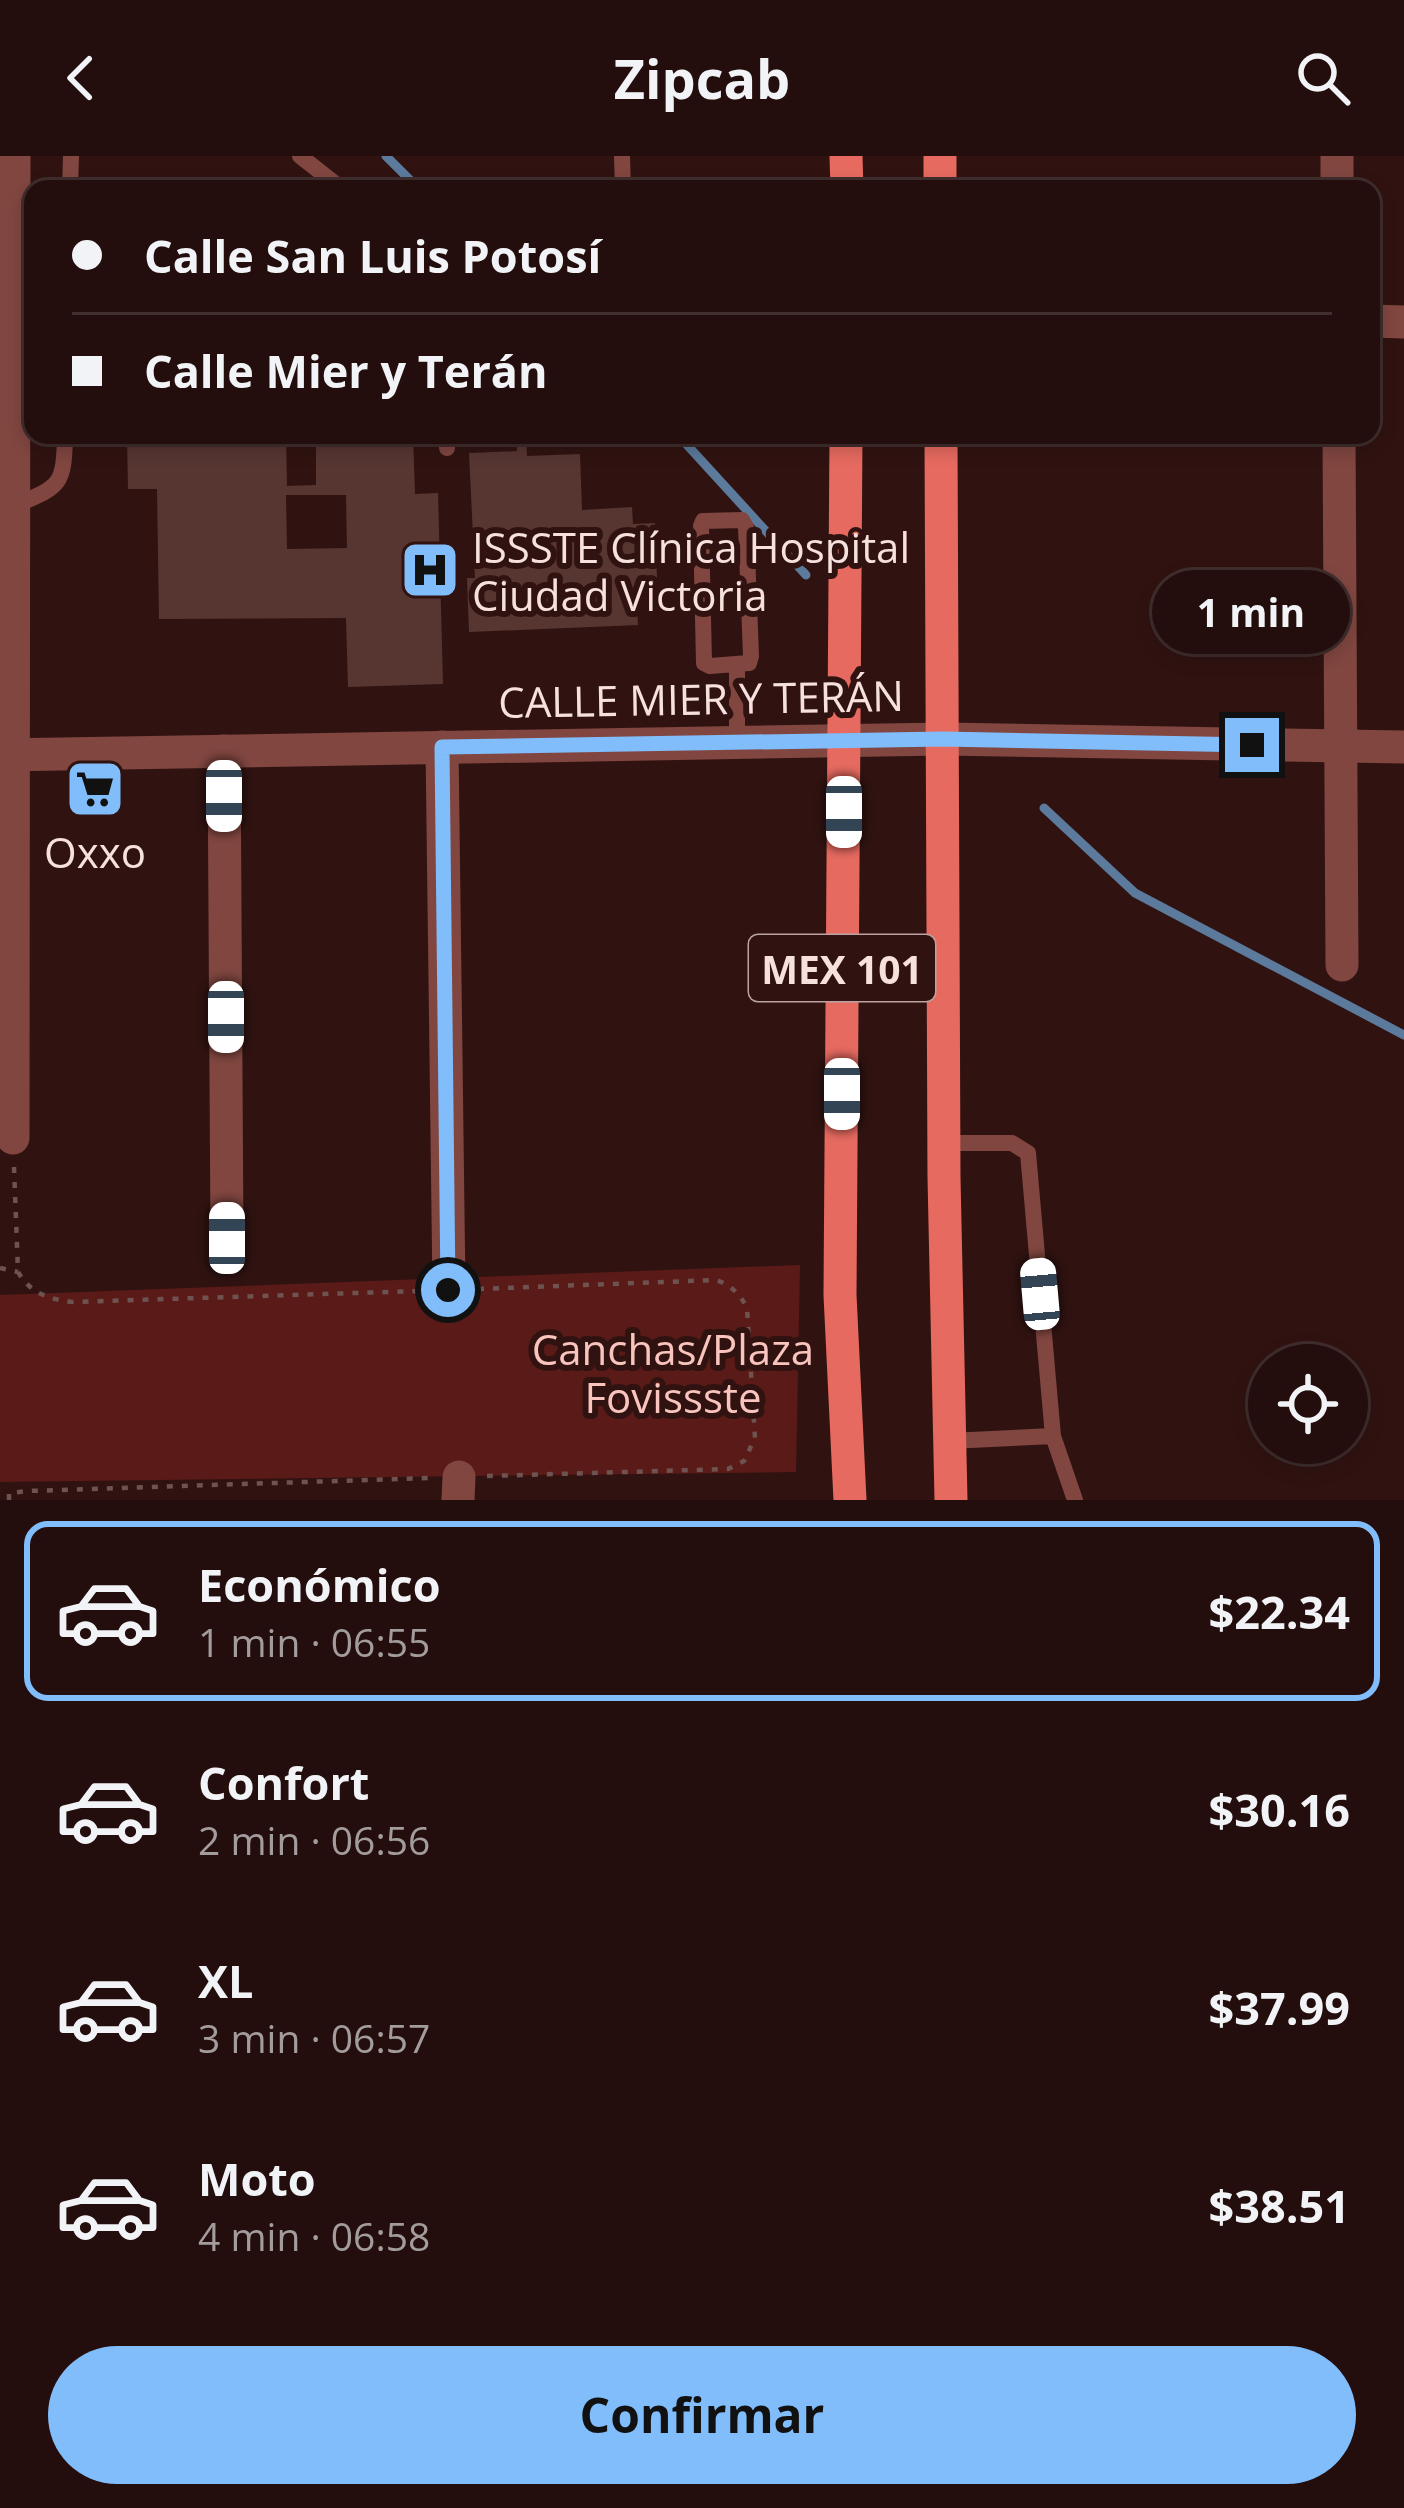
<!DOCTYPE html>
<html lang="es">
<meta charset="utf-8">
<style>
body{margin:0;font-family:"Open Sans",sans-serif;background:#2c1716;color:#f1f3f6;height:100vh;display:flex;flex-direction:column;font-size:45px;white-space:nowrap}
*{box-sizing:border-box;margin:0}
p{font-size:39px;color:#a39c9d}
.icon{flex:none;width:66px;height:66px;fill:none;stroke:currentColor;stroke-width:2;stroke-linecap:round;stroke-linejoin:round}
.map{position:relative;height:1344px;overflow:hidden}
.panel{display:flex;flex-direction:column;background:#240e0d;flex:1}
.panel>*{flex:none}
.guide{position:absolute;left:24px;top:24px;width:1356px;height:264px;border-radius:24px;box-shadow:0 6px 18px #0003,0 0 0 3px #412e2e;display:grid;align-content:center;height:264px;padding:0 48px;background:#240e0d}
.controls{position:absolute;left:1248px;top:1188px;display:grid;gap:24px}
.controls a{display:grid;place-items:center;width:120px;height:120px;border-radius:50%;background:#240e0d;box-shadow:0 6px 18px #0003,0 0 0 3px #412e2e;font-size:60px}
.end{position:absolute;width:54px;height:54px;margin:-27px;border:15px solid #80bdfa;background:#111;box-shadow:0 0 0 6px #111}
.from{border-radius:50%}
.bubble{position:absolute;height:84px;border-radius:42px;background:#240e0d;box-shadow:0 6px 18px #0003,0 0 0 3px #412e2e;font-size:39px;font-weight:700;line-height:84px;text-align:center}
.car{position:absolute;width:36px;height:72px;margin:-36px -18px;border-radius:15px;box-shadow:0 0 9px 3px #0007;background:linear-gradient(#fff 24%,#345 0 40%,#fff 0 76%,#345 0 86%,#fff 0)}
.guide b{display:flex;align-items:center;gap:42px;height:114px;font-size:45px}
.guide b+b{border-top:3px solid #412e2e}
.guide i{width:30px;height:30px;background:#f1f3f6}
ul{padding:21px 0 0;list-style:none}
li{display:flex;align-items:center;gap:36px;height:180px;margin:0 24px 18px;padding:0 24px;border:6px solid transparent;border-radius:24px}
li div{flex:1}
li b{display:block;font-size:45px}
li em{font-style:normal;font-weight:700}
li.current{border-color:#80bdfa}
li>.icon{width:108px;height:108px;stroke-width:1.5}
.button{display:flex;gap:24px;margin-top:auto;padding:24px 48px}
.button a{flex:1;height:138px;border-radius:72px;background:#80bdfa;color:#111;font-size:48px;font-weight:700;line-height:138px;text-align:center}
header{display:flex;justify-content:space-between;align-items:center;height:156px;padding:0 48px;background:#240e0d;font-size:54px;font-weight:700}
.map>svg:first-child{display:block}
.green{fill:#5a1a17}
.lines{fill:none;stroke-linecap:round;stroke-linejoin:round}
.stream{stroke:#5b7a9c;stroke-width:9}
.building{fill:#573632;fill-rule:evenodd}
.path{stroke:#6e5351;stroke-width:4.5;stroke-dasharray:6 9;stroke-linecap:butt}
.service{stroke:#814640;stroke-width:16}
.minor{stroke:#814640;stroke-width:33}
.tertiary{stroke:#814640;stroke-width:33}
.primary{stroke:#e66a60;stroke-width:33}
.route{stroke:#80bdfa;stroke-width:15}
.labels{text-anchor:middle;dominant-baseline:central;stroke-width:12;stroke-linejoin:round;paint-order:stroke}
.shield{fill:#301311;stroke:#bba3a1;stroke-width:3}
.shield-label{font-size:39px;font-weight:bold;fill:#f7e1df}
.poi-label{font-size:42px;fill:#f7e1df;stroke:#301311;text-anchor:start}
.street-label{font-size:42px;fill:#f7e1df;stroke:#301311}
.park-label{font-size:42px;fill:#f8c4bd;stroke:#301311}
</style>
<header><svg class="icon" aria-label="back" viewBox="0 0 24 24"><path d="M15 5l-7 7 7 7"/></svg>Zipcab<svg class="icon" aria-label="search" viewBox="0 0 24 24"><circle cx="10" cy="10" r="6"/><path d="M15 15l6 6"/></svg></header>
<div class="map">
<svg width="1404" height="1344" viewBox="0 0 1404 1344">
<rect width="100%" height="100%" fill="#301311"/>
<!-- green -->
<path class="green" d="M 800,1109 L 796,1316 L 0,1326 L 0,1139 Z"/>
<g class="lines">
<!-- stream -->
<path class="stream" d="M 386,0 L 419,33
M 678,279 L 806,419
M 1044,652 L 1135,737 L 1404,879"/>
</g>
<!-- building -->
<path class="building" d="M 127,279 L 286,279 L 287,330 L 316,329 L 316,279 L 413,279 L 415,338 L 438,337 L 443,528 L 348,531 L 346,462 L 159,463 L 157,333 L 128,333 ZM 286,339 L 346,339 L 347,392 L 287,393 Z
M 516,279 L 526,279 L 527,300 L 580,298 L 582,354 L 632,351 L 633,368 L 655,367 L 658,450 L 637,451 L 638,469 L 469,476 L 467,422 L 475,422 L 469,297 L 517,295 Z"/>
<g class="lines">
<!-- path -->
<path class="path" d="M 14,1011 L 18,1116 C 31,1138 49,1143 73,1146 L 418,1135
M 0,1112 L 18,1116
M 478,1133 L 716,1124 C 731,1129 740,1138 747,1152 L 755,1282 L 744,1305 L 728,1313 L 487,1320
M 9,1344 L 9,1337 L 28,1335 L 428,1322"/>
<!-- service -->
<path class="service" d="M 300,0 L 342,33
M 622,0 L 623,33
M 70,33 L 71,0
M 446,279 L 447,292
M 14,350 C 60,330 64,331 65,279
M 742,364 L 746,371 L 751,500 L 749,507 L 710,510 L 704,507 L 701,370 L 703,365 Z
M 737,510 L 737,587
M 944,987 L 1012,987 L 1028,997 L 1053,1280 L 1075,1344
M 949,1285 L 1053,1280"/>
<!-- minor -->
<path class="minor" d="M 1337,0 L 1337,33
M 1371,165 L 1404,166
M 1339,279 L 1342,809
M 442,591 L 449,1134
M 224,595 L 227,1082
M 13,982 L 14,0
M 458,1344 L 459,1321"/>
<!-- tertiary -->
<path class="tertiary" d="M 0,599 L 943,583 L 1404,591"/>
<!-- primary -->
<path class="primary" d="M 846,0 L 847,33
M 940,0 L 940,33
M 846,279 L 840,1139 L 850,1344
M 941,279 L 944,1021 L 951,1344"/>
</g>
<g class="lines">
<!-- route -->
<path class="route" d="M 448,1134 L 442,591 L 943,583 L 1252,589"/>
</g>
<!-- icons -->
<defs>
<symbol id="hospital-square" viewBox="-11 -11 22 22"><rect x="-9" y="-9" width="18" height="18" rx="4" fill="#80bdfa" stroke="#301311"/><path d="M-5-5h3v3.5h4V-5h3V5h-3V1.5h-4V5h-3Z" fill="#111"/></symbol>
<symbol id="supermarket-square" viewBox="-11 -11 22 22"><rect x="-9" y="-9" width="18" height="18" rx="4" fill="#80bdfa" stroke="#301311"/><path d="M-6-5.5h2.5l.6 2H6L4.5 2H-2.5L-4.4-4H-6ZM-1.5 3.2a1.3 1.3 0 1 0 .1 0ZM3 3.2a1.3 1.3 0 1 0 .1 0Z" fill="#111"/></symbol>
</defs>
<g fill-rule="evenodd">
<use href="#hospital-square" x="397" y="381" width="66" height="66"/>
<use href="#supermarket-square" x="62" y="600" width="66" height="66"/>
</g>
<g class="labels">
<!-- shield labels -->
<rect class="shield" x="749" y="779" width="186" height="66" rx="9"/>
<g class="shield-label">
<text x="842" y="812">MEX 101</text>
</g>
<!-- poi labels -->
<g class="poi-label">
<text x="472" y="390">ISSSTE Clínica Hospital<tspan x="472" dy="48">Ciudad Victoria</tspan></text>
<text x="95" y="695" text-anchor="middle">Oxxo</text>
</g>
<!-- street labels -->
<g class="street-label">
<text transform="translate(701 542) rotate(-1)">CALLE MIER Y TERÁN</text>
</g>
<!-- park labels -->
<g class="park-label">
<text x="673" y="1192">Canchas/Plaza<tspan x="673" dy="48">Fovissste</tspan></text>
</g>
</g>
</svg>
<div class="controls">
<a><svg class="icon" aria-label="locate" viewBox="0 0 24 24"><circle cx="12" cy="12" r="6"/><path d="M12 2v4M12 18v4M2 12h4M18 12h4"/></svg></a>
</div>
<i class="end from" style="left:448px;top:1134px"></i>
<i class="end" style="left:1252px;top:589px"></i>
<div class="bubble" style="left:1152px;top:414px;width:198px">1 min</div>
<i class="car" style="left:224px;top:640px;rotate:180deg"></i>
<i class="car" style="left:844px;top:656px;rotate:180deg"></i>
<i class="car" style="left:226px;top:861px;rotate:180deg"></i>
<i class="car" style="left:842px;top:938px;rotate:180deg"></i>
<i class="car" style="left:227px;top:1082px;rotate:0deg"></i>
<i class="car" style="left:1040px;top:1138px;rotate:355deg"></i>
<div class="guide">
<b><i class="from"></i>Calle San Luis Potosí</b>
<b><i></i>Calle Mier y Terán</b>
</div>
</div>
<section class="panel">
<ul>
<li class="current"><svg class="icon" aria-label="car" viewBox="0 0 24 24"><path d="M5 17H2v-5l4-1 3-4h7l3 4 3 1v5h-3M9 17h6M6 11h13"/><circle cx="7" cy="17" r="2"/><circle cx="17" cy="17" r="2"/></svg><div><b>Económico</b><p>1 min · 06:55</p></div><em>$22.34</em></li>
<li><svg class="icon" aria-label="car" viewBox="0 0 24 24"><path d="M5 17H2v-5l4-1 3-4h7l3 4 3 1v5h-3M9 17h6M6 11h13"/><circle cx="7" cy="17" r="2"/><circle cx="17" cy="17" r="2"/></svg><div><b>Confort</b><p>2 min · 06:56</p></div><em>$30.16</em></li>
<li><svg class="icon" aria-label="car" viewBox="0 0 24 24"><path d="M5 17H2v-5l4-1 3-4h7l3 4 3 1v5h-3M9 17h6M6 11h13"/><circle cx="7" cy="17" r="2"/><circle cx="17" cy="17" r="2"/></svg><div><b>XL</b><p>3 min · 06:57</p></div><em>$37.99</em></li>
<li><svg class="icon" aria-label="car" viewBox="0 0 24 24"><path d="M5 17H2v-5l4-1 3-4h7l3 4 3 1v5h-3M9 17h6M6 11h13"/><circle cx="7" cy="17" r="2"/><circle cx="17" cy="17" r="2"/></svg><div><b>Moto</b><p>4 min · 06:58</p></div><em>$38.51</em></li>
</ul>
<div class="button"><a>Confirmar</a></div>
</section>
